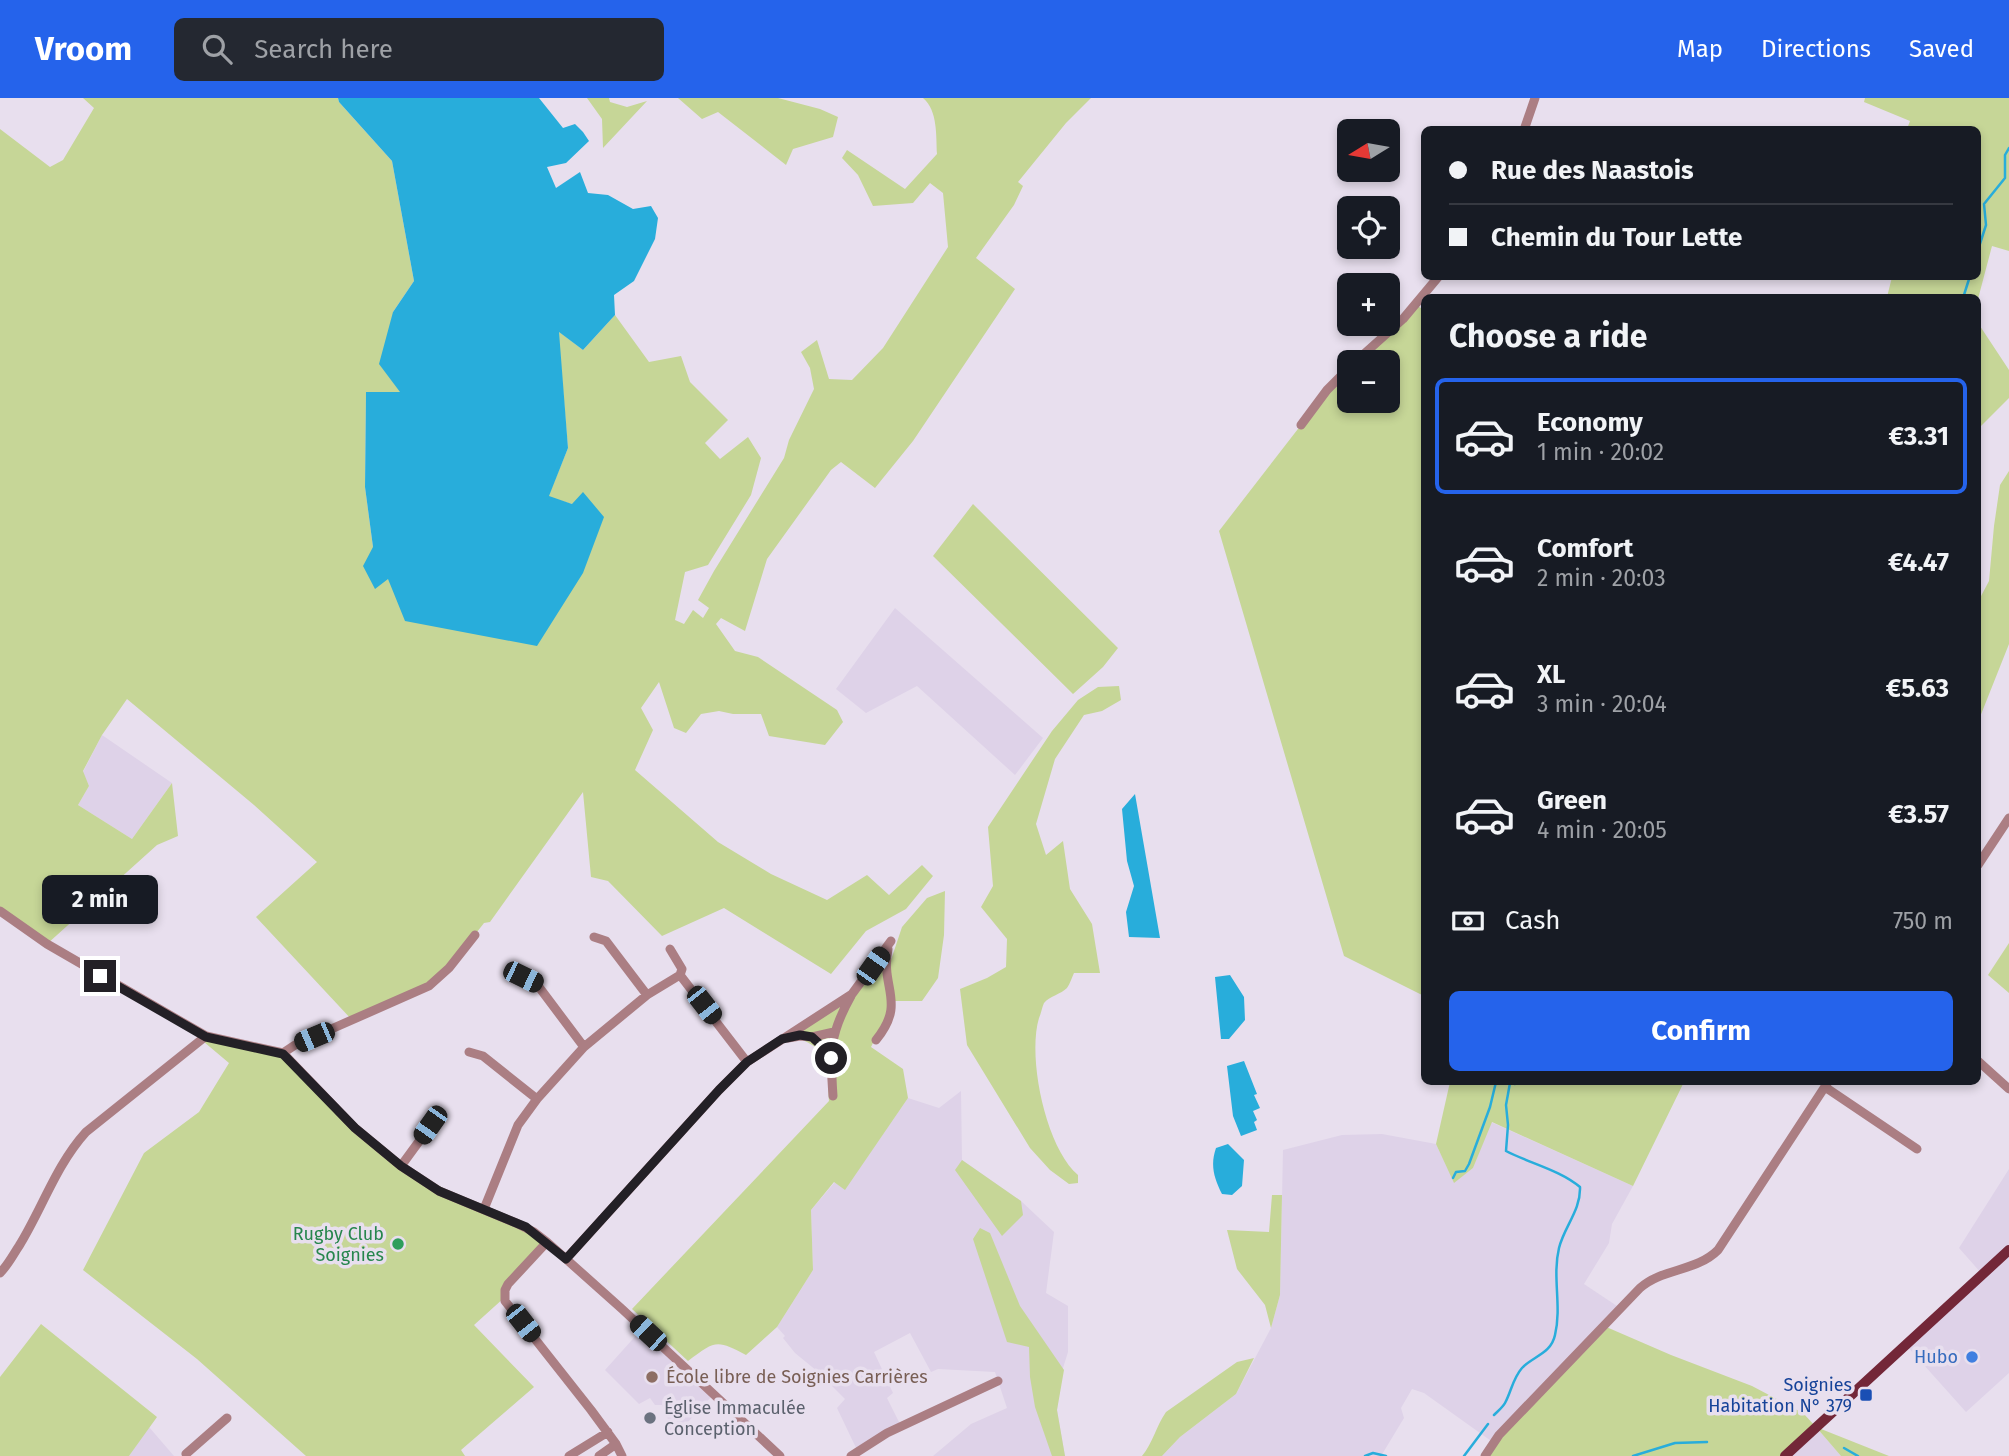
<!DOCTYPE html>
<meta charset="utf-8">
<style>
body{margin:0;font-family:"Fira Sans",sans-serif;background:#242831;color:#f1f3f6;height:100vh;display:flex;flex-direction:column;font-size:26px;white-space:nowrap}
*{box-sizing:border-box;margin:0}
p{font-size:23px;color:#9ea1a6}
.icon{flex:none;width:38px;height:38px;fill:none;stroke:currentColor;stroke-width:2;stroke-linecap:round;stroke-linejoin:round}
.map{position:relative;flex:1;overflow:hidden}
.details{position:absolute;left:1421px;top:196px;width:560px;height:791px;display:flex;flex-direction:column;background:#171b24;border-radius:10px;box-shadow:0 4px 10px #0003}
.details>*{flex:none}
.top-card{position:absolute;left:1421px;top:28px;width:560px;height:154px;border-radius:10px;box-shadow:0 4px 10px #0003;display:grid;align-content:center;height:154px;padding:0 28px;background:#171b24}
.needle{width:46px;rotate:259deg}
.fabs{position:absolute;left:1337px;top:21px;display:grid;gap:14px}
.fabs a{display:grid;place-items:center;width:63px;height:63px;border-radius:10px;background:#171b24;box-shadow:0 4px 10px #0003;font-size:35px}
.end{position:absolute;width:32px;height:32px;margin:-16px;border:9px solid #232026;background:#fff;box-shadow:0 0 0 4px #fff}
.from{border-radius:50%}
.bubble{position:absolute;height:49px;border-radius:10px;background:#171b24;box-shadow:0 4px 10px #0003;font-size:23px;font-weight:700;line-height:49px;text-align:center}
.car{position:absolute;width:21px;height:42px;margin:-21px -10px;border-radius:9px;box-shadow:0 0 5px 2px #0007;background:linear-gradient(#222 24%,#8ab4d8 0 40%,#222 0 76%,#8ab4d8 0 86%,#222 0)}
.top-card b{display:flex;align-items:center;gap:24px;height:66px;font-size:26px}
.top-card b+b{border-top:2px solid #363941}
.top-card i{width:18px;height:18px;background:#f1f3f6}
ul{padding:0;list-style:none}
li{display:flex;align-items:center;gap:21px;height:116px;margin:0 14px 10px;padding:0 14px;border:4px solid transparent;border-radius:10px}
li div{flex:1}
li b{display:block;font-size:26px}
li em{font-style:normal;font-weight:700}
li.current{border-color:#2563eb}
li>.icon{width:63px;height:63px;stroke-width:1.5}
h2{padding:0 28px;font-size:32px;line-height:84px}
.pay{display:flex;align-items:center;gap:18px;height:77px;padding:0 28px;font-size:26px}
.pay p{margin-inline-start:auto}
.cta{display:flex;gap:14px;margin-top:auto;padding:14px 28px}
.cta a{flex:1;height:80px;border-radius:10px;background:#2563eb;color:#fff;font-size:28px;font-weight:700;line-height:80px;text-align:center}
header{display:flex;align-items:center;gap:42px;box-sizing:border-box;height:98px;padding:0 35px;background:#2563eb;color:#fff}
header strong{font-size:33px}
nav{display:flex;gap:38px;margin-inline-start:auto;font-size:24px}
.search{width:490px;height:63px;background:#242831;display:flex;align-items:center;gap:18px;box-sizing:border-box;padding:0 24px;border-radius:10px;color:#9ea1a6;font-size:26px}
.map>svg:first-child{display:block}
.built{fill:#ded2e8}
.green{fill:#c6d697}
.water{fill:#28addb}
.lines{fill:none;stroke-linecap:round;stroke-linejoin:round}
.stream{stroke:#28addb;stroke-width:2.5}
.minor{stroke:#ab7e83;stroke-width:9}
.major{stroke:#732738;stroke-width:10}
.route{stroke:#232026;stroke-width:9}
.leisure-dot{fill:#2e9e5b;stroke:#e8dfee;stroke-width:2.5}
.shop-dot{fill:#3f7fe0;stroke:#e8dfee;stroke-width:2.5}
.education-dot{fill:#8d6e63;stroke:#e8dfee;stroke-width:2.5}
.transit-dot{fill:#1a4fb4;stroke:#e8dfee;stroke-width:2.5}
.worship-dot{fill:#6b7280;stroke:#e8dfee;stroke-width:2.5}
.labels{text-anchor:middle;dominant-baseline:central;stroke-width:7;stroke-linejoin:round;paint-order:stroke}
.leisure-label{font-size:18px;fill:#27864d;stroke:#e8dfee;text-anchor:end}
.shop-label{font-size:18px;fill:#366cbe;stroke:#e8dfee;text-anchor:end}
.education-label{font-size:18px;fill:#785e54;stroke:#e8dfee;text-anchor:start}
.transit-label{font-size:18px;fill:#164399;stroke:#e8dfee;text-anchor:end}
.worship-label{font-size:18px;fill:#5b616d;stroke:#e8dfee;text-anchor:start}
</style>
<header>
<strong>Vroom</strong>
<div class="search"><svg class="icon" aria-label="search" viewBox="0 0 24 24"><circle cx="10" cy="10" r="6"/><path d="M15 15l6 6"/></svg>Search here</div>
<nav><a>Map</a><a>Directions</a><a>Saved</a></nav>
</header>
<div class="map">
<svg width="2009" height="1358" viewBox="0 0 2009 1358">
<rect width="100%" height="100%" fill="#e8dfee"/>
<!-- built -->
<path class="built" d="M 895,510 L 1043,640 L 1015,677 L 917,588 L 866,615 L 836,591 Z
M 102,637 L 172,685 L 132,741 L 78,707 L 89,688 L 83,674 Z
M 961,993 L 962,1062 L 1021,1103 L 1054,1134 L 1046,1195 L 1068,1208 L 1068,1254 L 1063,1270 L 1057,1312 L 1065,1358 L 933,1358 L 971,1326 L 1007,1310 L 995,1274 L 938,1271 L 931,1274 L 910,1235 L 874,1254 L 893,1295 L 887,1300 L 901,1328 L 858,1354 L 837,1310 L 845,1301 L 817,1273 L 795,1255 L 783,1240 L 785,1238 L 777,1229 L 813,1172 L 811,1112 L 835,1084 L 845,1091 L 908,1000 L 939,1010 Z
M 1491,1024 L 1633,1088 L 1612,1126 L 1609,1145 L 1584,1186 L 1620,1210 L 1494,1345 L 1424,1295 L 1412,1291 L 1401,1310 L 1404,1320 L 1381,1358 L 1162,1358 L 1180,1339 L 1236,1296 L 1271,1230 L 1280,1197 L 1283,1052 L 1342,1037 L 1382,1036 L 1436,1046 L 1454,1084 L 1473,1070 Z
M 2009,1071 L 2009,1275 L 1966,1314 L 1906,1247 L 1982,1176 L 1959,1150 Z
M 640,1233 L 712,1298 L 676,1337 L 667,1329 L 668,1321 L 662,1307 L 655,1307 L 650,1300 L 639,1306 L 605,1272 Z
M 149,1329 L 174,1358 L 129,1358 Z
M 1816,1329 L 1841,1358 L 1785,1358 Z"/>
<!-- green -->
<path class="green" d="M 83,0 L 338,0 L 339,4 L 392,63 L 414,183 L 393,214 L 401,294 L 366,294 L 365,389 L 373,449 L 388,480 L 572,406 L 548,399 L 568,350 L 558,233 L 583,252 L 615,217 L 649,264 L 681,258 L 690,284 L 728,322 L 705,345 L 720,361 L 748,339 L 761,360 L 751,397 L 708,467 L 685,474 L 675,522 L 684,526 L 693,512 L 703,520 L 709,510 L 698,502 L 714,473 L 784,360 L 789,342 L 814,291 L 810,270 L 801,254 L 817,242 L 829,281 L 852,282 L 883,250 L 948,149 L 943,95 L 930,85 L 913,105 L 873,108 L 858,77 L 842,60 L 847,52 L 905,91 L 937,56 C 936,39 938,12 923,0 L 1091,0 L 1066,25 L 1018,84 L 1023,88 L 1014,107 L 976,160 L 1015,191 L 913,343 L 875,390 L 841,364 L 831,372 L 767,461 L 745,533 L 721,520 L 716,526 L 735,553 L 758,559 L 837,612 L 843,624 L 825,647 L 769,638 L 761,616 L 733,616 L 719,613 L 701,616 L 686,635 L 674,630 L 659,584 L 641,610 L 653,632 L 635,672 L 718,744 L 771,776 L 827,802 L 867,777 L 889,797 L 922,767 L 933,778 L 906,811 L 866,833 L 831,876 L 724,810 L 662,838 L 608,783 L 591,779 L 583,694 L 490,824 L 484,825 L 449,870 L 438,882 L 352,922 L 256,819 L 317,764 L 254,707 L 127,601 L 102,637 L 83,673 L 89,688 L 78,707 L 132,741 L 172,685 L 178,738 L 157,747 L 47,846 L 0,813 L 0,31 L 50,69 L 63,62 L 94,10 Z
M 587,0 L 609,0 L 610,4 L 627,9 L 647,3 L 603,50 L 602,21 Z
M 678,0 L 778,0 L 820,11 L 838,19 L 833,39 L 793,51 L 786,67 L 718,14 L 702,21 Z
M 1865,0 L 2009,0 L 2009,153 L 1992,148 L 1978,201 L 1978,200 L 1887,199 L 1892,179 L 1978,178 L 1978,32 L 1907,31 L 1910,23 L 1864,4 Z
M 1416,207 L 1424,212 L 1424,898 L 1344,858 L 1219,433 L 1301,327 L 1349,270 L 1349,303 L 1388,303 L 1388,264 L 1355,264 Z
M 1978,225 L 2009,272 L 2009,300 L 1978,331 Z
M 2009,373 L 2009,546 L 1978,624 L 1978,501 L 1980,500 L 1989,483 L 1994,428 L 2000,387 Z
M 973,406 L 1118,550 L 1103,569 L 1073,596 L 933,458 Z
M 1119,588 L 1121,602 L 1102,613 L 1084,617 L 1055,661 L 1036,726 L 1046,757 L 1063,743 L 1070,791 L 1092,826 L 1100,875 L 1074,875 C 1072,879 1070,886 1067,890 C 1061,896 1050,898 1044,905 C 1042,909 1041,916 1039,920 C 1027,960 1046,1050 1078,1077 L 1078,1085 L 1069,1086 L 1050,1072 L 1030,1050 L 967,947 L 960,891 L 987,880 L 1006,869 L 1007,841 L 981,809 L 993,788 L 988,729 L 1052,633 L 1078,602 L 1098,589 Z
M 945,793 L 944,837 L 938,880 L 922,903 L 894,903 L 871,949 L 903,971 L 908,1000 L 845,1092 L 834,1084 L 811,1112 L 813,1172 L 777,1229 L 746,1257 C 716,1241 715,1243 688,1263 L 632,1211 L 829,1003 C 827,959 832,952 787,936 L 851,892 L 885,849 L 891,862 L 902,829 L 927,800 Z
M 2009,845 L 2009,895 L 1988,877 Z
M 206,943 L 283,955 L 401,1068 L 547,1144 L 508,1186 L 505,1199 L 474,1227 L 534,1289 L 461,1352 L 465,1358 L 306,1358 L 197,1261 L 83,1172 L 144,1055 L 199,1014 L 229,965 L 204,944 Z
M 1450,984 L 1684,984 L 1633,1088 L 1492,1024 L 1473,1070 L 1454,1085 L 1436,1046 Z
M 962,1062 L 1021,1103 L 1023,1117 L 1002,1138 L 955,1072 Z
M 1272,1097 L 1282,1097 L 1280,1197 L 1271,1230 L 1265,1207 L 1237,1171 L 1227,1132 L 1269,1134 Z
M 980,1130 L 990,1135 L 1020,1208 L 1064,1272 L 1057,1312 L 1065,1358 L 1052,1358 L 1035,1309 L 1030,1279 L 1029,1249 L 1007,1244 L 973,1141 Z
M 41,1226 L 157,1319 L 129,1358 L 0,1358 L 0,1279 Z
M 1604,1228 L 1671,1257 L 1752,1288 L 1803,1315 L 1816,1329 L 1889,1358 L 1841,1358 L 1816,1329 L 1785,1358 L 1485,1358 Z
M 1254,1260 L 1236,1296 L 1180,1339 L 1162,1358 L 1142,1358 C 1153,1345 1156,1328 1166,1314 L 1237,1264 Z"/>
<!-- water -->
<path class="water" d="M 338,0 L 539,0 L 563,30 L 575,26 L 583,34 L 589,43 L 566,65 L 547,69 L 556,90 L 580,74 L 588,95 L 608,97 L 633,111 L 651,108 L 658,120 L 655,141 L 634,183 L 614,197 L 615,217 L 583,252 L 559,234 L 568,350 L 549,398 L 572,406 L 583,394 L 604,419 L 583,475 L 537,548 L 405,523 L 388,481 L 375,491 L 363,468 L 373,449 L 365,389 L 366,294 L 400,294 L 379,266 L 393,214 L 414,183 L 392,63 L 339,4 Z
M 1135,696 L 1160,840 L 1129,839 L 1126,814 L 1134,788 L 1127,763 L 1122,711 Z
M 1230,877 L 1244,899 L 1245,922 L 1229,941 L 1221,941 L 1215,879 Z
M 1244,963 L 1257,996 L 1254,997 L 1260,1010 L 1253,1013 L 1257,1022 L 1254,1024 L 1257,1032 L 1241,1038 L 1233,1018 L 1227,968 Z
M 1228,1046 L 1244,1062 L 1242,1088 L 1232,1097 L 1222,1096 C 1214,1080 1210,1067 1216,1050 Z"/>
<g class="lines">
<!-- stream -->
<path class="stream" d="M 1978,152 L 1986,127 L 1984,106 L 2005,80 L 2005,57 L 2009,50
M 1963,200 L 1970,178
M 1507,984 L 1515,986 L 1516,984
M 1453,1080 L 1456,1074 L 1465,1073 L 1469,1066 L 1490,1009 L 1496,984
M 1494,1317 C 1498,1313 1503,1309 1505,1305 C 1511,1294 1513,1280 1522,1270 C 1533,1258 1551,1256 1555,1237 C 1562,1208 1552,1179 1559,1150 C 1564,1129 1581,1112 1580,1089 C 1560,1072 1529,1065 1506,1053 L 1508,1027 L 1506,1007 L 1510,985
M 1844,1350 L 1858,1358
M 1365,1358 L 1373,1355 L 1386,1358
M 1464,1358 L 1488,1326
M 1633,1358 L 1675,1345 L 1707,1344"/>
<!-- minor -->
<path class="minor" d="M 1524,32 L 1535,0
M 1355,264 L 1403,221 L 1439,178
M 1301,327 L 1327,292 L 1349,270
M 1978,767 L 2009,720
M 0,813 L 47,846 L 206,938 L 283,955 L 355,1030 L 401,1068 L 439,1093 L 516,1125 L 534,1134 L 547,1144 L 622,1211 L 780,1358
M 594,839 L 606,843 L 647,897
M 670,851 L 682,871 L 680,877
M 523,879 L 536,885 L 584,949
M 812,939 L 825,951 L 831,959
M 788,940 L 800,938 L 812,939 L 834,934
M 876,942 C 907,904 880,890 888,851
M 469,954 L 483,958 L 537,1001
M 283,955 L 295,947 L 429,888 L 449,870 L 475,837
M 1978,963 L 2009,991
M 1825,989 L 1917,1051
M 833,998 C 830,954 829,937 851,898
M 401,1068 L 431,1027 L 440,1022
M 484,1111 L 518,1027 L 537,1001 L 584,949 L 647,897 L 680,877 L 747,964
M 547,1144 L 508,1186 L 505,1192 L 505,1203 L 591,1312 L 616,1346 L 622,1358
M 566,1161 L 719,992 L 747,964 L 852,896 L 891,843
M 0,1175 C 8,1167 13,1157 19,1148 C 42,1111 56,1067 86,1034 L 206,938
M 187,1358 L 186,1356 L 227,1320
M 569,1358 L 608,1334
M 599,1358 L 616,1346
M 851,1358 L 887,1335 L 998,1283
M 1485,1358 L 1499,1337 L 1640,1190 C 1662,1170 1696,1174 1718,1152 L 1828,984"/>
<!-- major -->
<path class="major" d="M 1785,1358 L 2009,1152"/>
</g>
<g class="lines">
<!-- route -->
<path class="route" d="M 100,878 L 206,939 L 283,956 L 355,1030 L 401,1068 L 439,1093 L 526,1129 L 566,1161 L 719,992 L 747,964 L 782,941 L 800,937 L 812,939 L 825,951 L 831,960"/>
</g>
<!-- markers -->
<circle class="leisure-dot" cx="398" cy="1146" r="7"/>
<circle class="shop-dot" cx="1972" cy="1259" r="7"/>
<circle class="education-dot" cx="652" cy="1279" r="7"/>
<rect class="transit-dot" x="1859" y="1290" width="14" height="14" rx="3.5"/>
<circle class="worship-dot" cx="650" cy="1320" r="7"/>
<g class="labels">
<!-- leisure labels -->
<g class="leisure-label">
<text x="384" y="1136">Rugby Club<tspan x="384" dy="21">Soignies</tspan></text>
</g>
<!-- shop labels -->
<g class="shop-label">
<text x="1958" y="1259">Hubo</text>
</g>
<!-- education labels -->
<g class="education-label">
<text x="666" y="1279">École libre de Soignies Carrières</text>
</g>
<!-- transit labels -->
<g class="transit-label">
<text x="1852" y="1287">Soignies<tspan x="1852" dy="21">Habitation N° 379</tspan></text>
</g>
<!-- worship labels -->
<g class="worship-label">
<text x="664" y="1310">Église Immaculée<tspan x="664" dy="21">Conception</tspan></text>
</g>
</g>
</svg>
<div class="fabs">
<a><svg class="needle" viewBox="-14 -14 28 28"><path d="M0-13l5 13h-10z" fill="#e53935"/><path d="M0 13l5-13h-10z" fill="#9ea1a6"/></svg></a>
<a><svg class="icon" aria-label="locate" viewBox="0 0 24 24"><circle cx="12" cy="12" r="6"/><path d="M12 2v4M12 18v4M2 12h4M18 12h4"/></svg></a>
<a>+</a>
<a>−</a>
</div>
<i class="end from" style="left:831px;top:960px"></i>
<i class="end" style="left:100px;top:878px"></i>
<div class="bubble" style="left:42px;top:777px;width:116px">2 min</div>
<i class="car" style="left:873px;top:868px;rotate:35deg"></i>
<i class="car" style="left:523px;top:879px;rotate:116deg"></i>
<i class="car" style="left:704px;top:907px;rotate:142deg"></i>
<i class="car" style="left:314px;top:939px;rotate:247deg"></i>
<i class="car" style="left:430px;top:1027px;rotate:215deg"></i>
<i class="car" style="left:523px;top:1225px;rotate:142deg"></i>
<i class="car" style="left:648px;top:1235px;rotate:313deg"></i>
<div class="top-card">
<b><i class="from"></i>Rue des Naastois</b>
<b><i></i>Chemin du Tour Lette</b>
</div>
<section class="details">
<h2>Choose a ride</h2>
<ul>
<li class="current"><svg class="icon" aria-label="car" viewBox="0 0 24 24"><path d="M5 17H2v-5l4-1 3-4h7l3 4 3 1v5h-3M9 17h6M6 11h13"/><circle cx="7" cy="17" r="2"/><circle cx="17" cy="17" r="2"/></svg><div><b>Economy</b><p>1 min · 20:02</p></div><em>€3.31</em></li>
<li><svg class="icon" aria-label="car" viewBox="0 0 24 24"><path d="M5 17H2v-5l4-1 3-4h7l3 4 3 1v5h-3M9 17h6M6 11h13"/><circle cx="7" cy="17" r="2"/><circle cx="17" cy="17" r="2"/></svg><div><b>Comfort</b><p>2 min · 20:03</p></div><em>€4.47</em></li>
<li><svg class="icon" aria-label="car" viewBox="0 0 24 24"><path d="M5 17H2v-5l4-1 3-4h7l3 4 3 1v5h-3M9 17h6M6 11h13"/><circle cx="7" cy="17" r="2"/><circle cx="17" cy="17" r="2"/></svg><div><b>XL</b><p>3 min · 20:04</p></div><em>€5.63</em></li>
<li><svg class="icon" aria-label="car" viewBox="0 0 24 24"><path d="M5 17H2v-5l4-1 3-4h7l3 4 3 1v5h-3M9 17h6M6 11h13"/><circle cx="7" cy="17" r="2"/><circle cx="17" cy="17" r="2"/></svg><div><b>Green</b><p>4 min · 20:05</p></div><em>€3.57</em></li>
</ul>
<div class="pay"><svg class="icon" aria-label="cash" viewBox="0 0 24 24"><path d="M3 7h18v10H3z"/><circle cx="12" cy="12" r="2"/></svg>Cash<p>750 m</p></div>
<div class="cta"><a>Confirm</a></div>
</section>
</div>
